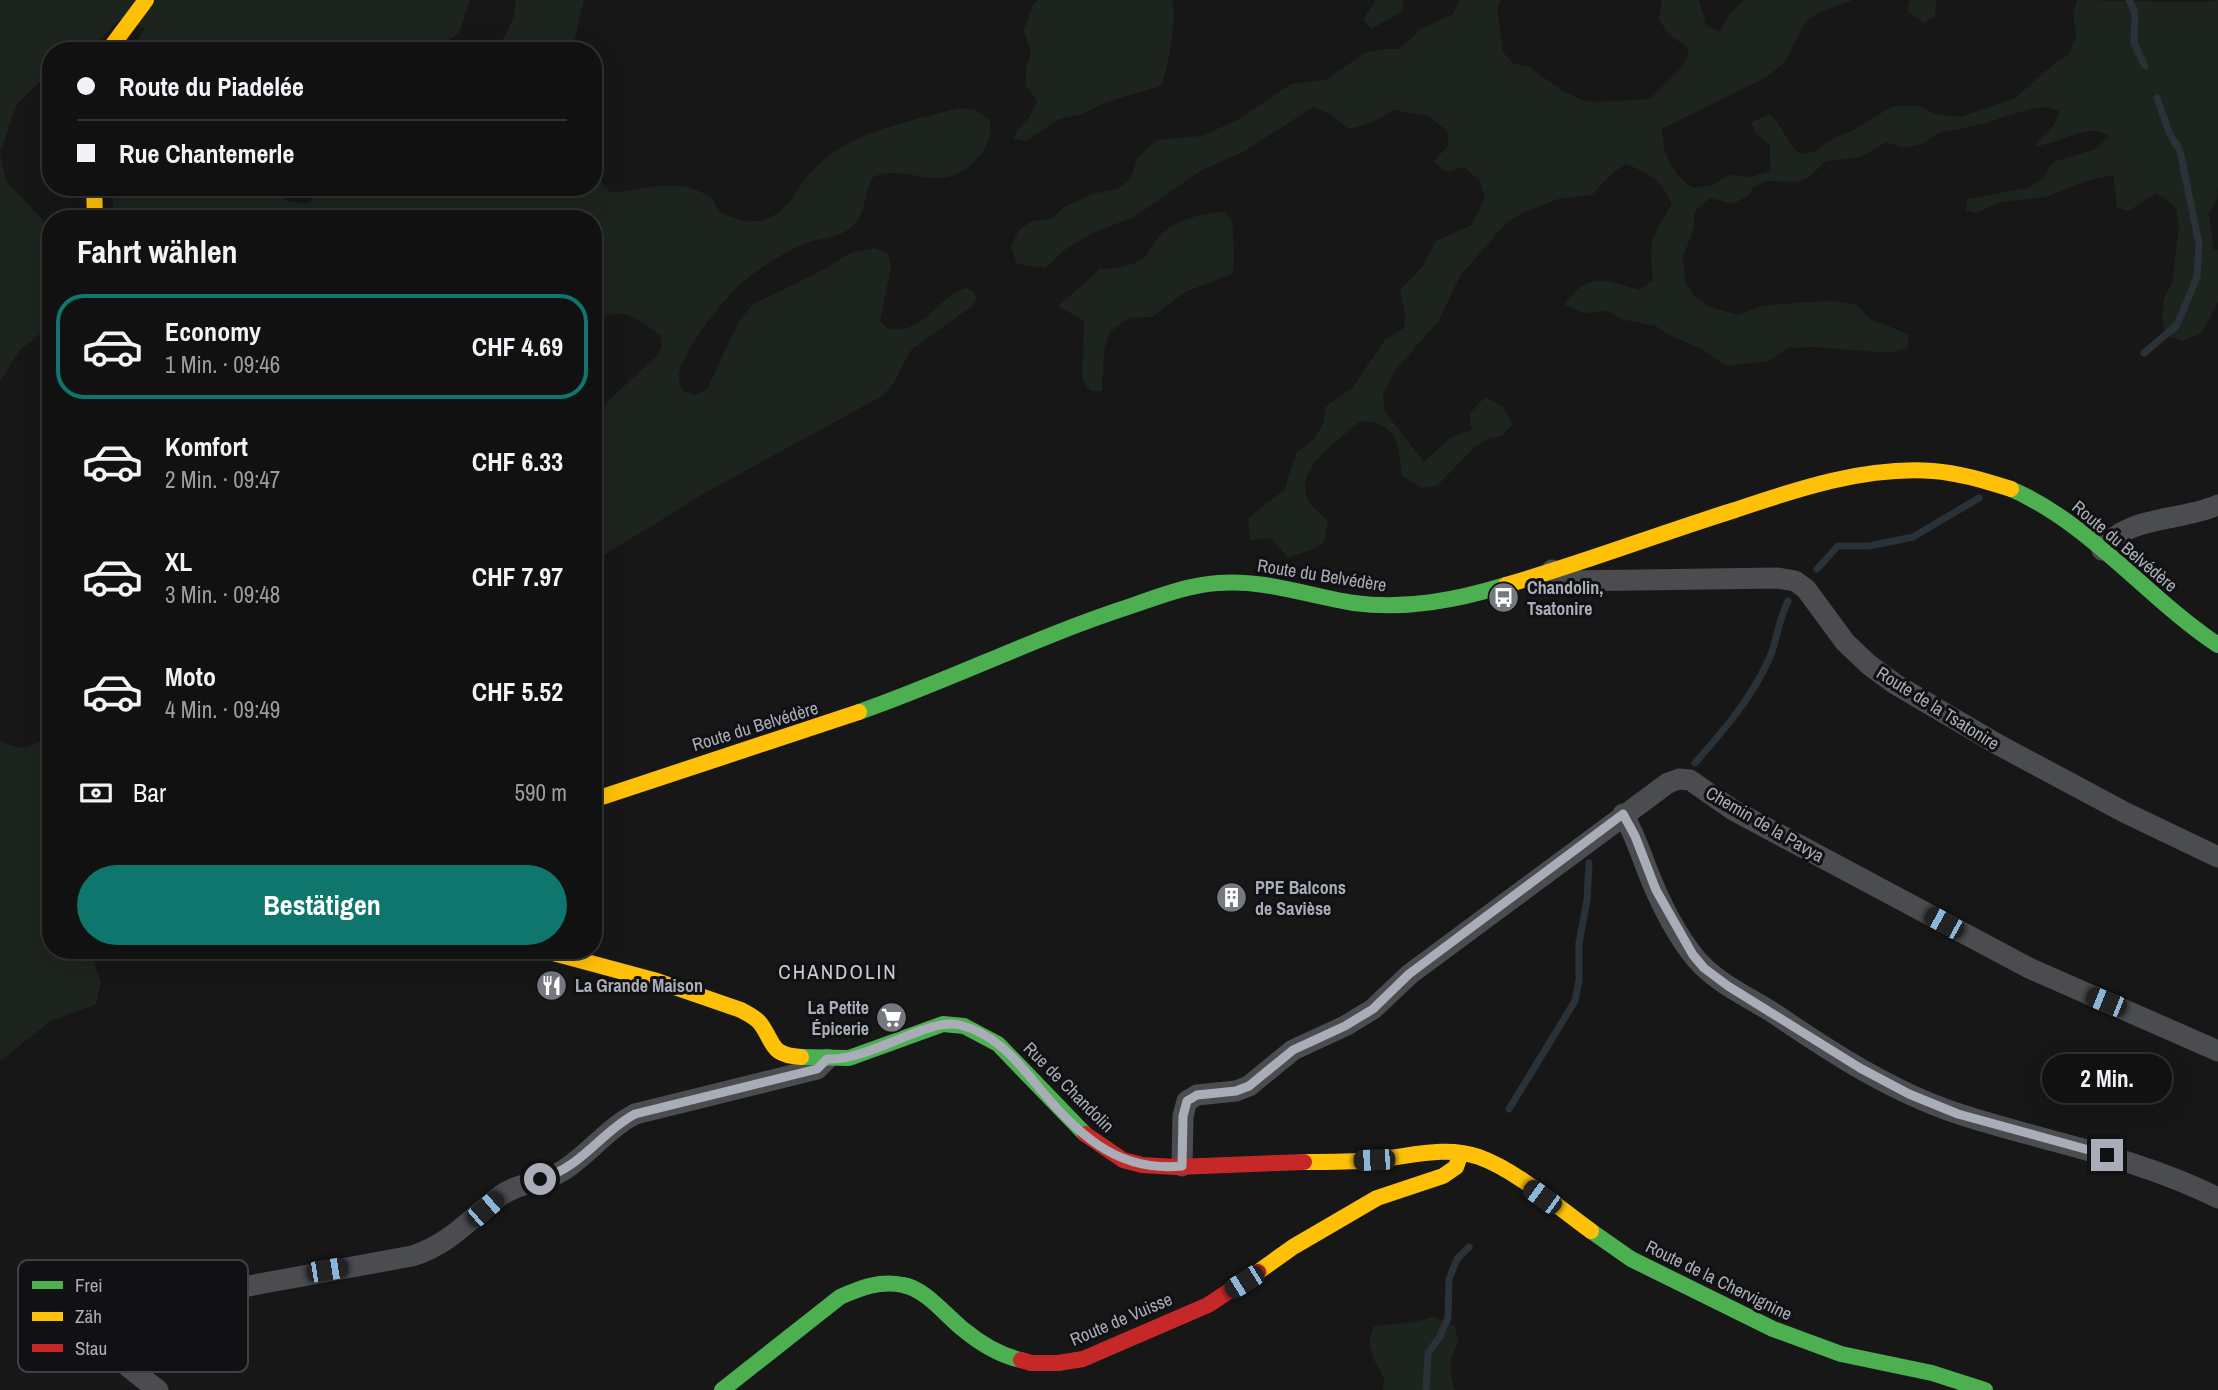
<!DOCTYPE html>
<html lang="de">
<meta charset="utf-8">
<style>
body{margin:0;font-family:"Archivo Narrow",sans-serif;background:#1e1f1f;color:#f1f3f6;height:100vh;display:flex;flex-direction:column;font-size:26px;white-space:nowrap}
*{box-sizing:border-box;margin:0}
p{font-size:23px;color:#9c9d9f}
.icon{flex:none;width:38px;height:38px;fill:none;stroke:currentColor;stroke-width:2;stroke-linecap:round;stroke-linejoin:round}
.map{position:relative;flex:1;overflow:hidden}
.sheet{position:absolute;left:42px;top:210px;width:560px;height:749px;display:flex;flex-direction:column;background:#111;border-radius:28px;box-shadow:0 7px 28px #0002,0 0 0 2px #303131}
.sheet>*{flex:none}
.hud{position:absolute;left:42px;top:42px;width:560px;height:154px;border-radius:28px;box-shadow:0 7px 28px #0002,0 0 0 2px #303131;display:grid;align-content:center;height:154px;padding:0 35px;background:#111}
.end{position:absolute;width:32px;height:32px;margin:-16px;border:9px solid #a8adb8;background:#111;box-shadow:0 0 0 4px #111}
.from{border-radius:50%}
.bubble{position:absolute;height:49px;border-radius:24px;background:#111;box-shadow:0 7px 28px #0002,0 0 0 2px #303131;font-size:23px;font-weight:800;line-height:49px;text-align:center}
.car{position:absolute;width:21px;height:42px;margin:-21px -10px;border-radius:9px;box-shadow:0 0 5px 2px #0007;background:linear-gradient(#222 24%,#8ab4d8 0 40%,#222 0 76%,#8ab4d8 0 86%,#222 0)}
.hud b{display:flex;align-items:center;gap:24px;height:66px;font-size:26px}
.hud b+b{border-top:2px solid #303131}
.hud i{width:18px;height:18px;background:#f1f3f6}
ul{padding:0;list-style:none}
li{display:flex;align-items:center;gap:21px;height:105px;margin:0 14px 10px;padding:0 21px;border:4px solid transparent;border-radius:28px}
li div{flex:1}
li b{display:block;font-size:26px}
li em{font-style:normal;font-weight:800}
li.selected{border-color:#0f766e}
li>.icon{width:63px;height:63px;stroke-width:1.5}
h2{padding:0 35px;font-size:32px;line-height:84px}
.pay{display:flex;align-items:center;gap:18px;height:77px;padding:0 35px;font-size:26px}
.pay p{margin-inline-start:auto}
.primary-button{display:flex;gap:14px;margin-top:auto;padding:14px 35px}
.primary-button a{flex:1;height:80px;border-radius:42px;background:#0f766e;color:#fff;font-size:28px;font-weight:800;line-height:80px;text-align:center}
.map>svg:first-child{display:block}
.green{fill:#1d241e}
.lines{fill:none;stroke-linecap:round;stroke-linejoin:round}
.stream{stroke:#2a3239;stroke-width:7}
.street{stroke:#4b4c50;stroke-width:21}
.fast{stroke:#4caf50;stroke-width:16}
.slow{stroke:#ffc107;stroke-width:16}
.jam{stroke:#c62828;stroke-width:16}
.route{stroke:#a8adb8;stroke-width:9}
.labels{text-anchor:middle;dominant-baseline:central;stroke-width:6;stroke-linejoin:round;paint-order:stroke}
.street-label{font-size:18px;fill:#a8adb8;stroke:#111113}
.poi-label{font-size:18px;font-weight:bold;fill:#a8adb8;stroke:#111113;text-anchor:start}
.quarter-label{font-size:21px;letter-spacing:2px;fill:#c9ccd4;stroke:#111113}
.key{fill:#111113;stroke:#3e4045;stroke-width:2}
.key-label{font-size:19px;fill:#a8adb8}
</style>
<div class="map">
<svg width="2218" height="1390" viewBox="0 0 2218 1390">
<rect width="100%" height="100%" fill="#171717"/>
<!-- green -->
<path class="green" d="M 0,0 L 470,0 L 459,33 L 448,41 L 429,42 L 410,51 L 128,51 L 145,29 L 120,19 L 103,37 L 81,51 L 51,51 L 51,71 L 16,105 L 0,155 L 7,182 L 44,221 L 51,233 L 51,325 L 19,351 L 0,381 Z
M 516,0 L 584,0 L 572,51 L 497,51 L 513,20 Z
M 1038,0 L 1173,0 C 1176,27 1170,60 1161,86 L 1106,102 L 1083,114 L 1059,119 L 1026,141 L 1013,138 C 1022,121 1032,120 1037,100 L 1026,86 L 1026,68 L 1031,53 L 1024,30 L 1033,5 Z
M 1376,0 L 1403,0 L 1403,11 L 1371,29 L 1363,19 Z
M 1459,0 L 1501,0 L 1497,8 L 1503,52 L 1514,64 L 1528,66 L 1561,90 L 1582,100 L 1598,102 L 1650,99 L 1684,65 L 1689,49 L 1669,34 L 1659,20 L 1662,0 L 1699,0 L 1706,26 L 1720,32 L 1731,12 L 1744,0 L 1853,0 L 1818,13 L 1806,21 L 1785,62 L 1765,78 L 1663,128 C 1660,152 1673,175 1693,188 L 1713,185 L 1729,175 L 1750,177 L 1771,171 L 1769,144 L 1754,132 L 1752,122 L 1770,114 C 1783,126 1786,142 1800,154 L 1816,151 L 1834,138 L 1852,131 L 1893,106 L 1919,106 L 1935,114 L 1961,117 L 2015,98 L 2056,62 L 2069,54 L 2076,37 L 2073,16 L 2077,0 L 2198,2 L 2218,0 L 2218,184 L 2217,199 L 2209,213 L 2214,250 L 2218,250 L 2218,302 L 2202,333 L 2182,341 L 2165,335 L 2162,317 L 2164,299 L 2172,283 L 2179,226 L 2176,208 L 2157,193 L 2128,211 L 2117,208 L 2113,175 L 2087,181 L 2046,197 L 2001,202 L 1976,213 L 1966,210 L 1968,199 L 2027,188 L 2043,178 L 2053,162 L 2096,149 L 2109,136 C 2086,121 2060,145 2035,146 C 2045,131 2055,130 2059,111 L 2045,107 L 2029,109 L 1983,124 L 1939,133 L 1922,144 L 1904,148 L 1886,142 L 1859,158 L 1826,161 L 1809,177 L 1798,182 L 1765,181 L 1753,187 L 1749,195 L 1733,204 L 1710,198 L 1694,212 L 1694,227 L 1683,258 L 1686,284 L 1694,296 L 1710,307 L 1738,315 L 1762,306 L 1806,302 L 1834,301 L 1857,305 L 1870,319 L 1908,334 L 1908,348 L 1892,352 L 1875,352 L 1816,347 L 1788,348 L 1769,361 L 1727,366 L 1703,350 L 1668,334 L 1656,326 L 1620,319 L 1609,311 L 1585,313 L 1565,305 C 1589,270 1603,280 1639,290 L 1653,280 C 1649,240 1650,238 1672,204 C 1661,180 1650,174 1626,164 L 1611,174 L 1592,195 L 1558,199 L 1523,213 L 1507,222 L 1460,276 L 1438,322 L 1396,369 L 1383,395 L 1385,412 L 1424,462 L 1451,437 L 1472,430 L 1469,414 L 1485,397 L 1504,407 L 1512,425 L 1502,436 L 1489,438 L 1475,447 L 1437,486 L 1422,488 L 1402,476 C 1399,443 1398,423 1360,421 C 1328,450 1274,482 1328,520 L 1324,542 L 1313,549 L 1288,558 L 1271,538 L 1250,540 L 1248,518 L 1285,489 L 1296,453 L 1315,438 L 1324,422 L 1325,407 L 1352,388 L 1384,341 L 1404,328 L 1405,315 L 1400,290 L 1424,265 L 1436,241 L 1472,225 L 1485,198 L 1480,181 L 1464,167 L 1447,172 L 1433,162 L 1449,145 L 1447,131 L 1429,116 L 1394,110 L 1371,123 L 1349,129 L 1330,114 L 1313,107 L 1243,152 L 1200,171 L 1134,217 L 1090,234 L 1066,249 L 1045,268 L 1017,264 L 1011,246 L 1019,230 L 1032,221 L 1051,219 L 1064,207 L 1092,194 L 1118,189 L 1131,178 L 1138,157 L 1157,140 L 1201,136 L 1236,121 L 1291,84 L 1328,79 L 1364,53 L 1383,49 L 1398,49 L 1410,40 L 1420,29 L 1453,14 Z
M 1910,0 L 1937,0 L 1934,17 L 1924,23 L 1907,11 Z
M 959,108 L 976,110 L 990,120 C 992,135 987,149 976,160 C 937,198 911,162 873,177 C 865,191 866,213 853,226 C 838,240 816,237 799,246 C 781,255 761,267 745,280 C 727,295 675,358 679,381 C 679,384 681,387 683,391 L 695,395 L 707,389 L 739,321 L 753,304 L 825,269 L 850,253 L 874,248 L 888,253 L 891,267 L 880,321 L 887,328 C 891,328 899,330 903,329 C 930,324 942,293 968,288 L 974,292 L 976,299 L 972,306 L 911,350 L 893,384 L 882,396 L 703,494 L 593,562 L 593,415 L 659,354 L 662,345 L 660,335 C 635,318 622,302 593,325 L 593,219 L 113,219 L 113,187 L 277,187 L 286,200 L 305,204 L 328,187 L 593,187 L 593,173 L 610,192 C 640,192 663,179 693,189 C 699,191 708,195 712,199 C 715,203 716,209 721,212 C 730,218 746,222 757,221 C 787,216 792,194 810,173 C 846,132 908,122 959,108 Z
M 1224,212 L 1233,222 C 1231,240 1237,256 1232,274 L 1185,292 L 1152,317 L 1128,318 L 1109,333 L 1104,350 L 1102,391 L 1091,391 L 1082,380 L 1084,321 L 1058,306 C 1072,293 1087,283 1099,269 C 1114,268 1128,268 1142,259 C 1148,255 1150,248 1155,242 C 1171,220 1198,214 1224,212 Z
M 51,735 L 51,837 L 45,856 L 51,867 L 51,950 L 104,950 L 94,962 L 101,982 L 96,1004 L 51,1021 L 0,1061 L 0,741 C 25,752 28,748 51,735 Z
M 1434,1317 L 1454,1326 L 1459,1341 C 1449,1359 1448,1371 1455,1390 L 1383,1390 L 1384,1378 L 1374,1360 L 1369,1342 L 1374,1326 L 1414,1322 Z"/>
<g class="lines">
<!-- stream -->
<path class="stream" d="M 2129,0 L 2135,12 L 2134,43 L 2145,66
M 2144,353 L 2177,325 L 2197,277 L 2199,244 L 2180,151 L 2169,132 L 2157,98
M 1817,569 L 1838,546 L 1869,546 L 1913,537 L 1979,498
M 1695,763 C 1724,730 1752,698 1770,657 C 1777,639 1779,619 1788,601
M 1509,1109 L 1575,1001 L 1579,980 L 1579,943 L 1587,900 L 1589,863
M 1426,1390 L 1428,1353 L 1439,1338 L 1448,1318 L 1449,1279 L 1457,1259 L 1469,1247"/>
<!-- street -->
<path class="street" d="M 2102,550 C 2126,515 2180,522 2218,505
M 1552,570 L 1556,578 L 1568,581 L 1778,578 L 1795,581 L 1806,589 L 1845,642 L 1868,664 L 1895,684 L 1997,744 L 2126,813 L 2218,857
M 1623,814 C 1633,831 1639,848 1646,867 C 1658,898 1675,934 1697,960 C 1718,984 1749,997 1775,1014 C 1832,1053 1891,1091 1956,1113 C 2044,1142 2135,1156 2218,1198
M 1182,1166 L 1183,1116 L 1187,1101 L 1197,1095 L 1236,1091 L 1249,1086 L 1293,1050 L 1345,1026 L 1373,1009 L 1410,974 L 1668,783 L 1679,779 L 1690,780 L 1733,810 L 2029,968 L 2218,1051
M 158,1390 C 134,1371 68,1329 128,1308 L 412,1256 C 449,1245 471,1218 500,1196 C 521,1181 545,1183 564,1170 C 590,1153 608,1128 635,1114 L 817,1069 L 827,1059"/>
<!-- fast -->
<path class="fast" d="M 2011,489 C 2091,524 2146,597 2218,645
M 859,712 C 951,680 1038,636 1131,606 C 1160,596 1188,585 1218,583 C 1264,579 1309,596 1354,603 C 1406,610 1457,600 1506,585
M 801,1057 L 849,1058 L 943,1024 L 964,1026 L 998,1044 L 1085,1134
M 1591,1231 L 1631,1259 L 1773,1329 L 1841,1354 L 1932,1373 L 1985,1390
M 722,1390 L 840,1297 C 860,1288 880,1280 903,1285 C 926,1289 946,1316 964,1330 C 981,1344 999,1355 1021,1360"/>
<!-- slow -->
<path class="slow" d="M 108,51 L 146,0
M 94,187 L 95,219
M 1506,585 C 1583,563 1658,534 1735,510 C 1797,489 1866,466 1933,471 C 1960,473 1985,481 2011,489
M 593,800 L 859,712
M 542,950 L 657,981 L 741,1010 C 748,1014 755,1017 760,1023 C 775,1043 769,1055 801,1057
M 1304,1162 C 1327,1162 1350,1162 1373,1160 C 1409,1157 1444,1145 1479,1157 C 1516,1170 1559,1208 1591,1231
M 1258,1272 L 1293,1247 L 1377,1198 L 1443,1176 L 1456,1167 L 1461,1153"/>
<!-- jam -->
<path class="jam" d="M 1085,1134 L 1123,1160 L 1142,1165 L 1176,1167 L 1304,1162
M 1021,1360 L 1031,1363 L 1058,1363 L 1083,1359 L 1208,1305 L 1258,1272"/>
</g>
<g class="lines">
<!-- route -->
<path class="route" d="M 540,1179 C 580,1169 601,1132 635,1114 L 817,1069 L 827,1059 C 871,1061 927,1017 960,1025 C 993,1033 1015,1058 1035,1083 C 1075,1131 1115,1173 1182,1166 L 1183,1116 L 1187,1101 L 1197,1095 L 1236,1091 L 1249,1086 L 1293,1050 L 1345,1026 L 1373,1009 L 1409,974 L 1623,814 L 1635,836 L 1656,890 L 1693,955 L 1704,968 L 1728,986 L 1860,1068 L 1909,1094 L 1958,1114 L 2107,1155"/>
</g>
<!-- icons -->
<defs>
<symbol id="bus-disc" viewBox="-11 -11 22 22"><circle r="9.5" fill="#757880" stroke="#111113"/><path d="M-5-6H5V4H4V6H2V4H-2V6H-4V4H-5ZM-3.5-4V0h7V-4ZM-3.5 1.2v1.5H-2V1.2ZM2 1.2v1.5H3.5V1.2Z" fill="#fff"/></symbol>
<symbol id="building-disc" viewBox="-11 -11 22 22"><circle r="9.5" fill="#757880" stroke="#111113"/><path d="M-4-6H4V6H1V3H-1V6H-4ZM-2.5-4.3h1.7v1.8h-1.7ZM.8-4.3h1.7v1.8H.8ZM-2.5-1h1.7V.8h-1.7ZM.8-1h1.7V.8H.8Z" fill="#fff"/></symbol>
<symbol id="restaurant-disc" viewBox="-11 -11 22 22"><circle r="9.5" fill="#757880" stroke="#111113"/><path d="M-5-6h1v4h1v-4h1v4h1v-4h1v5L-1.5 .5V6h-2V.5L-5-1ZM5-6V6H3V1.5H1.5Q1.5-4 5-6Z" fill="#fff"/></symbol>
<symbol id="supermarket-disc" viewBox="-11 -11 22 22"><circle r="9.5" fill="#757880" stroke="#111113"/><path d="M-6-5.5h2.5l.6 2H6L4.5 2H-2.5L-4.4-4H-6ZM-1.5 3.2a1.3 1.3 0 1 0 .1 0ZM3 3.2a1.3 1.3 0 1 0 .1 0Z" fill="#fff"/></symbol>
</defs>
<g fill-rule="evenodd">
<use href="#bus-disc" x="1486" y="580" width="35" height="35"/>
<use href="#building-disc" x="1214" y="880" width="35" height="35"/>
<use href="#restaurant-disc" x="534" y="968" width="35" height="35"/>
<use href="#supermarket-disc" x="874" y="1000" width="35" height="35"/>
</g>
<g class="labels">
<!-- street labels -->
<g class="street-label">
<text transform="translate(2125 546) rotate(40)">Route du Belvédère</text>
<text transform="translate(1322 575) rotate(9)">Route du Belvédère</text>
<text transform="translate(1938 708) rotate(32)">Route de la Tsatonire</text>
<text transform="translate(755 726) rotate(-17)">Route du Belvédère</text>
<text transform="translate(1765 824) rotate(30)">Chemin de la Pavya</text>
<text transform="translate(1069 1087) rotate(45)">Rue de Chandolin</text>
<text transform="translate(1719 1280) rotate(26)">Route de la Chervignine</text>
<text transform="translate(1121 1319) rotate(-23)">Route de Vuisse</text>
</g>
<!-- poi labels -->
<g class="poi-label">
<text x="1527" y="587">Chandolin,<tspan x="1527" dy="21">Tsatonire</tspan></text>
<text x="1255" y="887">PPE Balcons<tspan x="1255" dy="21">de Savièse</tspan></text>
<text x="575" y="985">La Grande Maison</text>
<text x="869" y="1007" text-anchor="end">La Petite<tspan x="869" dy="21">Épicerie</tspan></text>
</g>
<!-- quarter labels -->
<g class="quarter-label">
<text x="838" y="971">CHANDOLIN</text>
</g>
</g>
<!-- legend -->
<rect x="18" y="1260" width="230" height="112" rx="10" class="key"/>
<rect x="32" y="1281" width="31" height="8" fill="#4caf50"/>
<rect x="32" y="1312" width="31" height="9" fill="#ffc107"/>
<rect x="32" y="1344" width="31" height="8" fill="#c62828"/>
<g class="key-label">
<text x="75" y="1292">Frei</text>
<text x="75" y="1323">Zäh</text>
<text x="75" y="1355">Stau</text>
</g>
</svg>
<i class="end from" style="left:540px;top:1179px"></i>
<i class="end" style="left:2107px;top:1155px"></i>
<div class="bubble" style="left:2042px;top:1054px;width:130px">2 Min.</div>
<i class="car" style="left:1944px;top:923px;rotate:299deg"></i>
<i class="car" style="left:2106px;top:1002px;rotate:292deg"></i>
<i class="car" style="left:1374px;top:1160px;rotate:268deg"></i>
<i class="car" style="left:1542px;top:1197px;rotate:306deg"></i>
<i class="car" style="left:485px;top:1209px;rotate:49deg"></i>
<i class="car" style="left:327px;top:1270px;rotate:81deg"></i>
<i class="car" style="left:1244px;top:1282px;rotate:238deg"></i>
<div class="hud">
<b><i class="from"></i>Route du Piadelée</b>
<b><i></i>Rue Chantemerle</b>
</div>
<section class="sheet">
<h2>Fahrt wählen</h2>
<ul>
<li class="selected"><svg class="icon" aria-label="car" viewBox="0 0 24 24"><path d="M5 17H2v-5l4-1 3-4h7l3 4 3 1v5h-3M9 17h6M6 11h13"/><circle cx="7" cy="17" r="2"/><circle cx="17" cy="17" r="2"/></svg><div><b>Economy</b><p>1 Min. · 09:46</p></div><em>CHF 4.69</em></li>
<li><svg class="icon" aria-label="car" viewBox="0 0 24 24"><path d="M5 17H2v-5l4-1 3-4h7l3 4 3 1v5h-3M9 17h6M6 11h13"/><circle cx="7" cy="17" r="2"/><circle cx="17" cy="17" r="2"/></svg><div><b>Komfort</b><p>2 Min. · 09:47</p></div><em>CHF 6.33</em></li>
<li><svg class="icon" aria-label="car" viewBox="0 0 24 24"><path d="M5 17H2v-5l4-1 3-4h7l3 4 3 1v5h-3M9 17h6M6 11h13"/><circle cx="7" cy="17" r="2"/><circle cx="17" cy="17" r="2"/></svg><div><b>XL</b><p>3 Min. · 09:48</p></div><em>CHF 7.97</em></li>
<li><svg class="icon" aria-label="car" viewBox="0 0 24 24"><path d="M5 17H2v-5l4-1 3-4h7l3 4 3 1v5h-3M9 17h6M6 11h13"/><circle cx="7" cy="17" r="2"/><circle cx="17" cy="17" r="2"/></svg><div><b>Moto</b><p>4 Min. · 09:49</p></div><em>CHF 5.52</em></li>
</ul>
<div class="pay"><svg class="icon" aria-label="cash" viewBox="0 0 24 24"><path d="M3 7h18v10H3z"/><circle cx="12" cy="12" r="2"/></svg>Bar<p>590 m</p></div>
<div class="primary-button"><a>Bestätigen</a></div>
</section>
</div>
